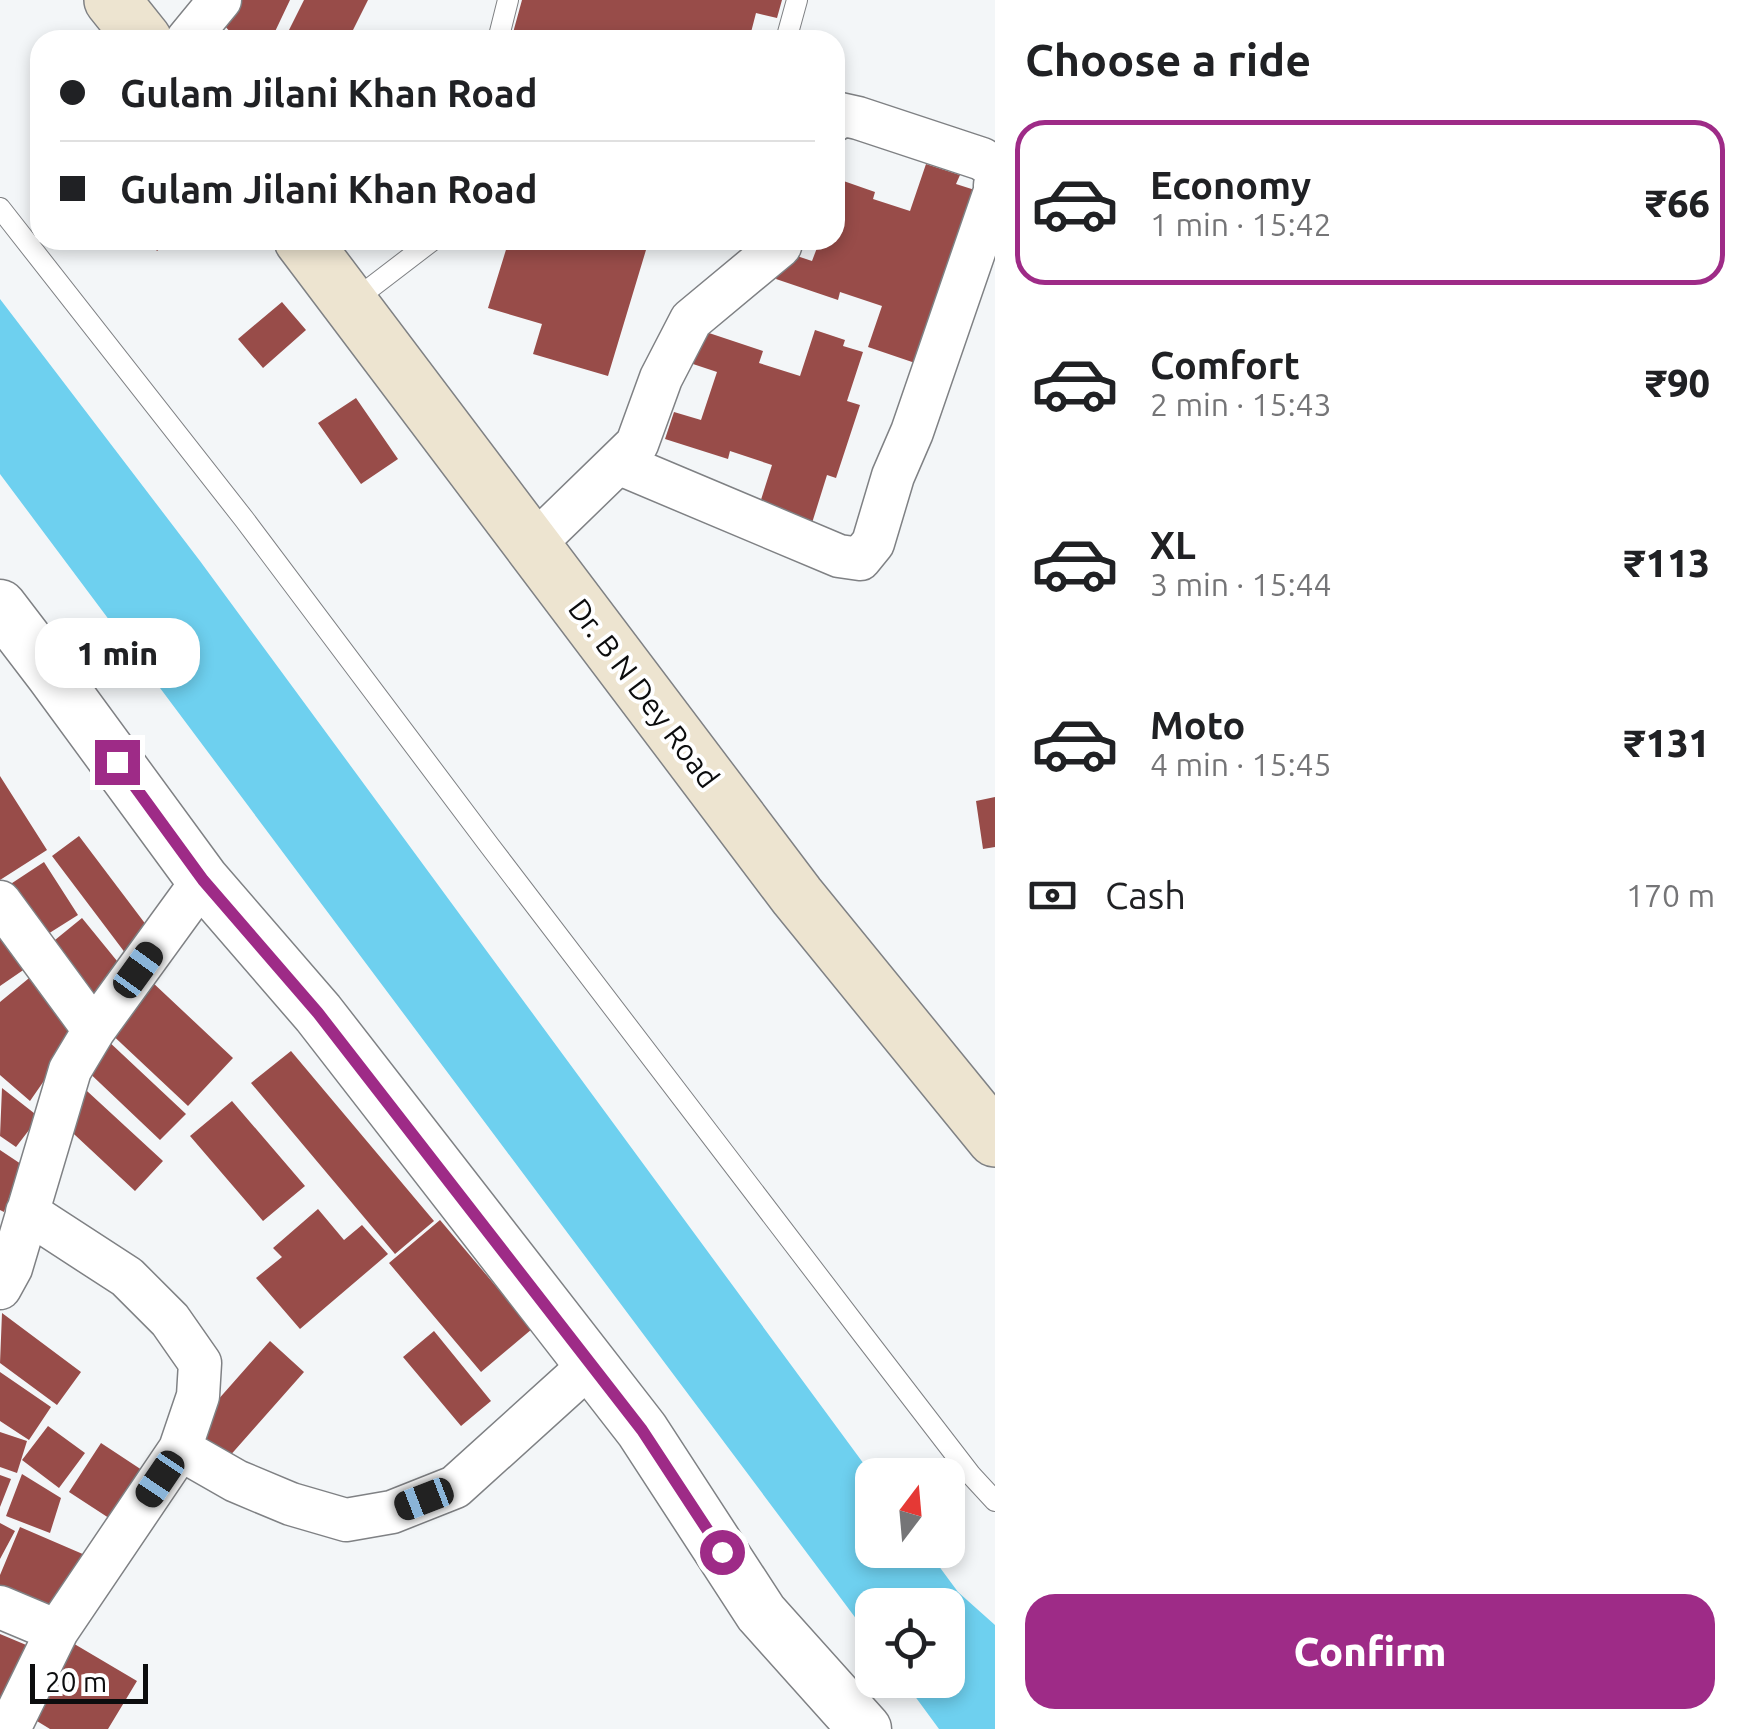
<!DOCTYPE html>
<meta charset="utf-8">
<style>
body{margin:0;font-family:Ubuntu,sans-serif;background:#f2f2f2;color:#202124;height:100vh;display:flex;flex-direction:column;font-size:38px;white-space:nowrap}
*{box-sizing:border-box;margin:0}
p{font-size:32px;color:#757577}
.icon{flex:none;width:55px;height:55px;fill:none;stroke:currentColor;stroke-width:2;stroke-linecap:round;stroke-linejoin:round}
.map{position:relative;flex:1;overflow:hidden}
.panel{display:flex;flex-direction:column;background:#fff;width:750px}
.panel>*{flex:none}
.top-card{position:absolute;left:30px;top:30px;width:815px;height:220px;border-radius:30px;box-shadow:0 5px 15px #0003;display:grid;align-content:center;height:220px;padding:0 30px;background:#fff}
.needle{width:65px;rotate:16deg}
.fabs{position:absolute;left:855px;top:1458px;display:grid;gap:20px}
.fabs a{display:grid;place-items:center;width:110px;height:110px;border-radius:20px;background:#fff;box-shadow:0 5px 15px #0003;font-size:50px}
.scale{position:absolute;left:30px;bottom:25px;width:118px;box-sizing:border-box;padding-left:10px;border:5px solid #0c0d0e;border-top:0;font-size:28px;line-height:35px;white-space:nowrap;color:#0c0d0e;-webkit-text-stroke:8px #fff;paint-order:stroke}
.end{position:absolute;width:45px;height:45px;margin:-22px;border:12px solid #9e2b87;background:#fff;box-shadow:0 0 0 5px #fff}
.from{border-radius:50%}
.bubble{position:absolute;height:70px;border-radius:30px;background:#fff;box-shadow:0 5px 15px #0003;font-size:32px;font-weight:800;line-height:70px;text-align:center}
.car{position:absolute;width:30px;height:60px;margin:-30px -15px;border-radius:12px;box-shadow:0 0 8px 2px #0007;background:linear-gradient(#222 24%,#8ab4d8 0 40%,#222 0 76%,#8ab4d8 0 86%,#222 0)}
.top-card b{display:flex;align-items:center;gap:35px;height:95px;font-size:38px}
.top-card b+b{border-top:2px solid #e0e0e0}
.top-card i{width:25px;height:25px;background:#202124}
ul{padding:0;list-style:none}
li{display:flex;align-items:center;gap:30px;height:165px;margin:0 20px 15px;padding:0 10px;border:5px solid transparent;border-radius:30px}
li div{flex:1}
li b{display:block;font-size:38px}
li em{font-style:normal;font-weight:800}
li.on{border-color:#9e2b87}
li>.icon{width:90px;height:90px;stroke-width:1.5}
h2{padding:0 30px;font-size:45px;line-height:120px}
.pay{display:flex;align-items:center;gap:25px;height:110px;padding:0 30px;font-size:38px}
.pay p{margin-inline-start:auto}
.button{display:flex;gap:20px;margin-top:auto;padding:20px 30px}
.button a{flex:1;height:115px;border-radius:30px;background:#9e2b87;color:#fff;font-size:40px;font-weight:800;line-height:115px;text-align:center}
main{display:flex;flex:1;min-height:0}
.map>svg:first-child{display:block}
.water{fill:#6ed0ef}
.building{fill:#984c49}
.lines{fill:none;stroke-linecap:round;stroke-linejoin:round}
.service-casing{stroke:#7f8184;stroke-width:22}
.minor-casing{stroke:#7f8184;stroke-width:45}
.tertiary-casing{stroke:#7f8184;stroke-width:55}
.secondary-casing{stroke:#7f8184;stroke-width:58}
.service{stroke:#fff;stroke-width:20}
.minor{stroke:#fff;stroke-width:42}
.tertiary{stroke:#fff;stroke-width:52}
.secondary{stroke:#ede4d0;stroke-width:55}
.route{stroke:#9e2b87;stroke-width:12}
.labels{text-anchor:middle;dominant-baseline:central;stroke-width:8;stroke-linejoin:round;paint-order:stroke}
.street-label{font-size:30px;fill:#0c0d0e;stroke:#fff}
</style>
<main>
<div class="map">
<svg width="995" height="1729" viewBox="0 0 995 1729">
<rect width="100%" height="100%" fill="#f3f6f8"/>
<!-- water -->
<path class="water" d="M 0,299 L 200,561 L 872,1475 L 872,1550 L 927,1550 L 958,1592 L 995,1625 L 995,1729 L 939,1729 L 903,1680 L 948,1680 L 948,1605 L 872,1605 L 872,1640 L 0,474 Z"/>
<!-- building -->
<path class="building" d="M 226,0 L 290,0 L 271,40 L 237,40 L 218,18 Z
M 304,0 L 368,0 L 348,40 L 284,40 Z
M 522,0 L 782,0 L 777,18 L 756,13 L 749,40 L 511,40 Z
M 926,164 L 960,175 L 956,184 L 981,192 L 918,364 L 868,347 L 882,306 L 840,292 L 838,300 L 776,279 L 785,252 L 812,261 L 820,240 L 835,240 L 835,178 L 875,192 L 873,199 L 910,211 Z
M 148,240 L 171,240 L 157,251 Z
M 509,240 L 649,240 L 608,376 L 533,354 L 542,324 L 488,308 Z
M 282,302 L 306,330 L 263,368 L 238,339 Z
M 700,330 L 763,351 L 759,363 L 800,376 L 815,330 L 845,340 L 843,346 L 863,352 L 847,401 L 860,405 L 836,478 L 827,475 L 812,523 L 759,506 L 772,465 L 730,451 L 728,459 L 665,439 L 674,412 L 701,420 L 717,372 L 690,363 Z
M 356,398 L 398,459 L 361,484 L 318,423 Z
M 0,776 L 47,850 L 0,880 Z
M 995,797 L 995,847 L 983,849 L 976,801 Z
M 79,836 L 156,938 L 129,958 L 52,856 Z
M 44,862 L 78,915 L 32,944 L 0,891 Z
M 82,918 L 126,972 L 81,1008 L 39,953 Z
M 0,919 L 35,962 L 0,986 Z
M 34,974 L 84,1023 L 30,1101 L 0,1075 L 0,1002 Z
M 151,981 L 233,1058 L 188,1106 L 106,1029 Z
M 106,1039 L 186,1114 L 160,1140 L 81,1065 Z
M 291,1051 L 434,1221 L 395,1254 L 251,1083 Z
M 2,1088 L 39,1117 L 16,1147 L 0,1136 Z
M 87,1091 L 163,1161 L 135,1191 L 60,1121 Z
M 232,1101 L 305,1186 L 263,1221 L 190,1136 Z
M 0,1150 L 21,1164 L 4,1212 L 0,1210 Z
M 318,1209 L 344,1240 L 362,1225 L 388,1254 L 300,1329 L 256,1278 L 282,1257 L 273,1248 Z
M 440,1220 L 532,1329 L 481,1372 L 389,1263 Z
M 2,1313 L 81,1372 L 57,1405 L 0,1363 Z
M 434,1331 L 491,1401 L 461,1426 L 403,1357 Z
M 270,1341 L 304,1372 L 220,1467 L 186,1436 Z
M 0,1372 L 51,1407 L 29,1440 L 0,1421 Z
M 48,1426 L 85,1453 L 59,1488 L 22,1460 Z
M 0,1432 L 27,1441 L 17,1473 L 0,1467 Z
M 101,1443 L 148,1474 L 115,1522 L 69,1492 Z
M 22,1474 L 61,1498 L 50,1533 L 6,1516 Z
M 0,1475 L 11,1479 L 0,1507 Z
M 0,1523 L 15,1531 L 0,1559 Z
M 20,1527 L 85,1555 L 57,1620 L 0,1595 L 0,1575 Z
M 0,1634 L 31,1647 L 0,1718 Z
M 71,1642 L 137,1681 L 108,1729 L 50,1729 L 27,1715 Z"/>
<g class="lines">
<defs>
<path id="service" d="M 498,40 L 508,0
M 786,40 L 797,0
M 0,208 L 244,519 L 489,845 L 864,1336 L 971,1475 L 995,1501
M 352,302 L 433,240"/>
<path id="minor" d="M 187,40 L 220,0
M 835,120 L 840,114 L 858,118 L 982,159 L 995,168
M 618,463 L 839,556 L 860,559 L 873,543 L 893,476 L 912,432 L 995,191 L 995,185
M 533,545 L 637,444 L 661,378 L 691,320 L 780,246 L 782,240
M 0,902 L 94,1030
M 27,1212 L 127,1277 L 170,1320 L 200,1363 L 198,1396 L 180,1449 L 57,1631
M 0,1288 L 11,1268 L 70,1070 L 94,1030 L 203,880
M 180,1449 L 236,1481 L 291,1504 L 346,1520 L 392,1512 L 455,1487 L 591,1364
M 0,1607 L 57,1631 L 9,1729"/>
<path id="tertiary" d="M 0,606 L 52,674 L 203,880 L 318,1013 L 642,1430 L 761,1613 L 865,1729"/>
<path id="secondary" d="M 112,0 L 144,40
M 302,240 L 797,896 L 995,1139"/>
</defs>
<!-- service casing -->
<use href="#service" class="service-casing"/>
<!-- minor casing -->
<use href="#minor" class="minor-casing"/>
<!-- tertiary casing -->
<use href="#tertiary" class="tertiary-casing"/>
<!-- secondary casing -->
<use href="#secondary" class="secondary-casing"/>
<!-- service -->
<use href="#service" class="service"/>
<!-- minor -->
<use href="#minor" class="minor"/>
<!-- tertiary -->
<use href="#tertiary" class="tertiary"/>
<!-- secondary -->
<use href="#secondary" class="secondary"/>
</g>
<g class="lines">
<!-- route -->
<path class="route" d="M 117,762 L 203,880 L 318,1013 L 642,1430 L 722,1552"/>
</g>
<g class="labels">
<!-- street labels -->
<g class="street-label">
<text transform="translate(644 693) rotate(53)">Dr. B N Dey Road</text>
</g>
</g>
</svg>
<div class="fabs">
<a><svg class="needle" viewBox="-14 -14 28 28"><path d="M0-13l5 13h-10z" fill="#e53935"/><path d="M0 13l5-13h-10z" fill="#757577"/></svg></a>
<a><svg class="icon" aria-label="locate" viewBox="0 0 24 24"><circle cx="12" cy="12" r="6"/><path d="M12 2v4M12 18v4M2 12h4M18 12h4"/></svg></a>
</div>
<div class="scale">20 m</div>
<i class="end from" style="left:722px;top:1552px"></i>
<i class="end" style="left:117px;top:762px"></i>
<div class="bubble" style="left:35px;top:618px;width:165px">1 min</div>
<i class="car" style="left:138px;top:970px;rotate:36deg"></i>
<i class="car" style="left:160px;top:1479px;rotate:214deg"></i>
<i class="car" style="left:424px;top:1499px;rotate:249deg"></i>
<div class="top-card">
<b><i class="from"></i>Gulam Jilani Khan Road</b>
<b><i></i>Gulam Jilani Khan Road</b>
</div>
</div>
<section class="panel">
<h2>Choose a ride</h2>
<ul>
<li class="on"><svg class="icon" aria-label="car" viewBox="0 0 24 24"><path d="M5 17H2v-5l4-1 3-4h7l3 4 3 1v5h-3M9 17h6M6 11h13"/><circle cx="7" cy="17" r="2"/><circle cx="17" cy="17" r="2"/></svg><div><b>Economy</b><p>1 min · 15:42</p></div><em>₹66</em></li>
<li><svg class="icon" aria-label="car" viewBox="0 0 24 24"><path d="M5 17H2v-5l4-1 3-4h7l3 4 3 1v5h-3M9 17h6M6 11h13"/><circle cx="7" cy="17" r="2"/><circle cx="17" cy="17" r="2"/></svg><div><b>Comfort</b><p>2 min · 15:43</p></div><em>₹90</em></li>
<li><svg class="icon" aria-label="car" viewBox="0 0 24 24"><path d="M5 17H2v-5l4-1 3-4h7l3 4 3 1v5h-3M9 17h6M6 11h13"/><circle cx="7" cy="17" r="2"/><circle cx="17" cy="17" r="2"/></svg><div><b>XL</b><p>3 min · 15:44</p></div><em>₹113</em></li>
<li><svg class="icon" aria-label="car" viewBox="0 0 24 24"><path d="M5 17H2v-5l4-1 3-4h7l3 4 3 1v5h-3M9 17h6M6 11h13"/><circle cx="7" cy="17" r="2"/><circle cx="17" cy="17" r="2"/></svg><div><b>Moto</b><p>4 min · 15:45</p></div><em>₹131</em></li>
</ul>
<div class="pay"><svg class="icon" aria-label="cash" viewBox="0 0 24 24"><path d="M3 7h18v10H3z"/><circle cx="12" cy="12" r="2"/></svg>Cash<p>170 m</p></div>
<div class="button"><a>Confirm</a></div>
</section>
</main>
